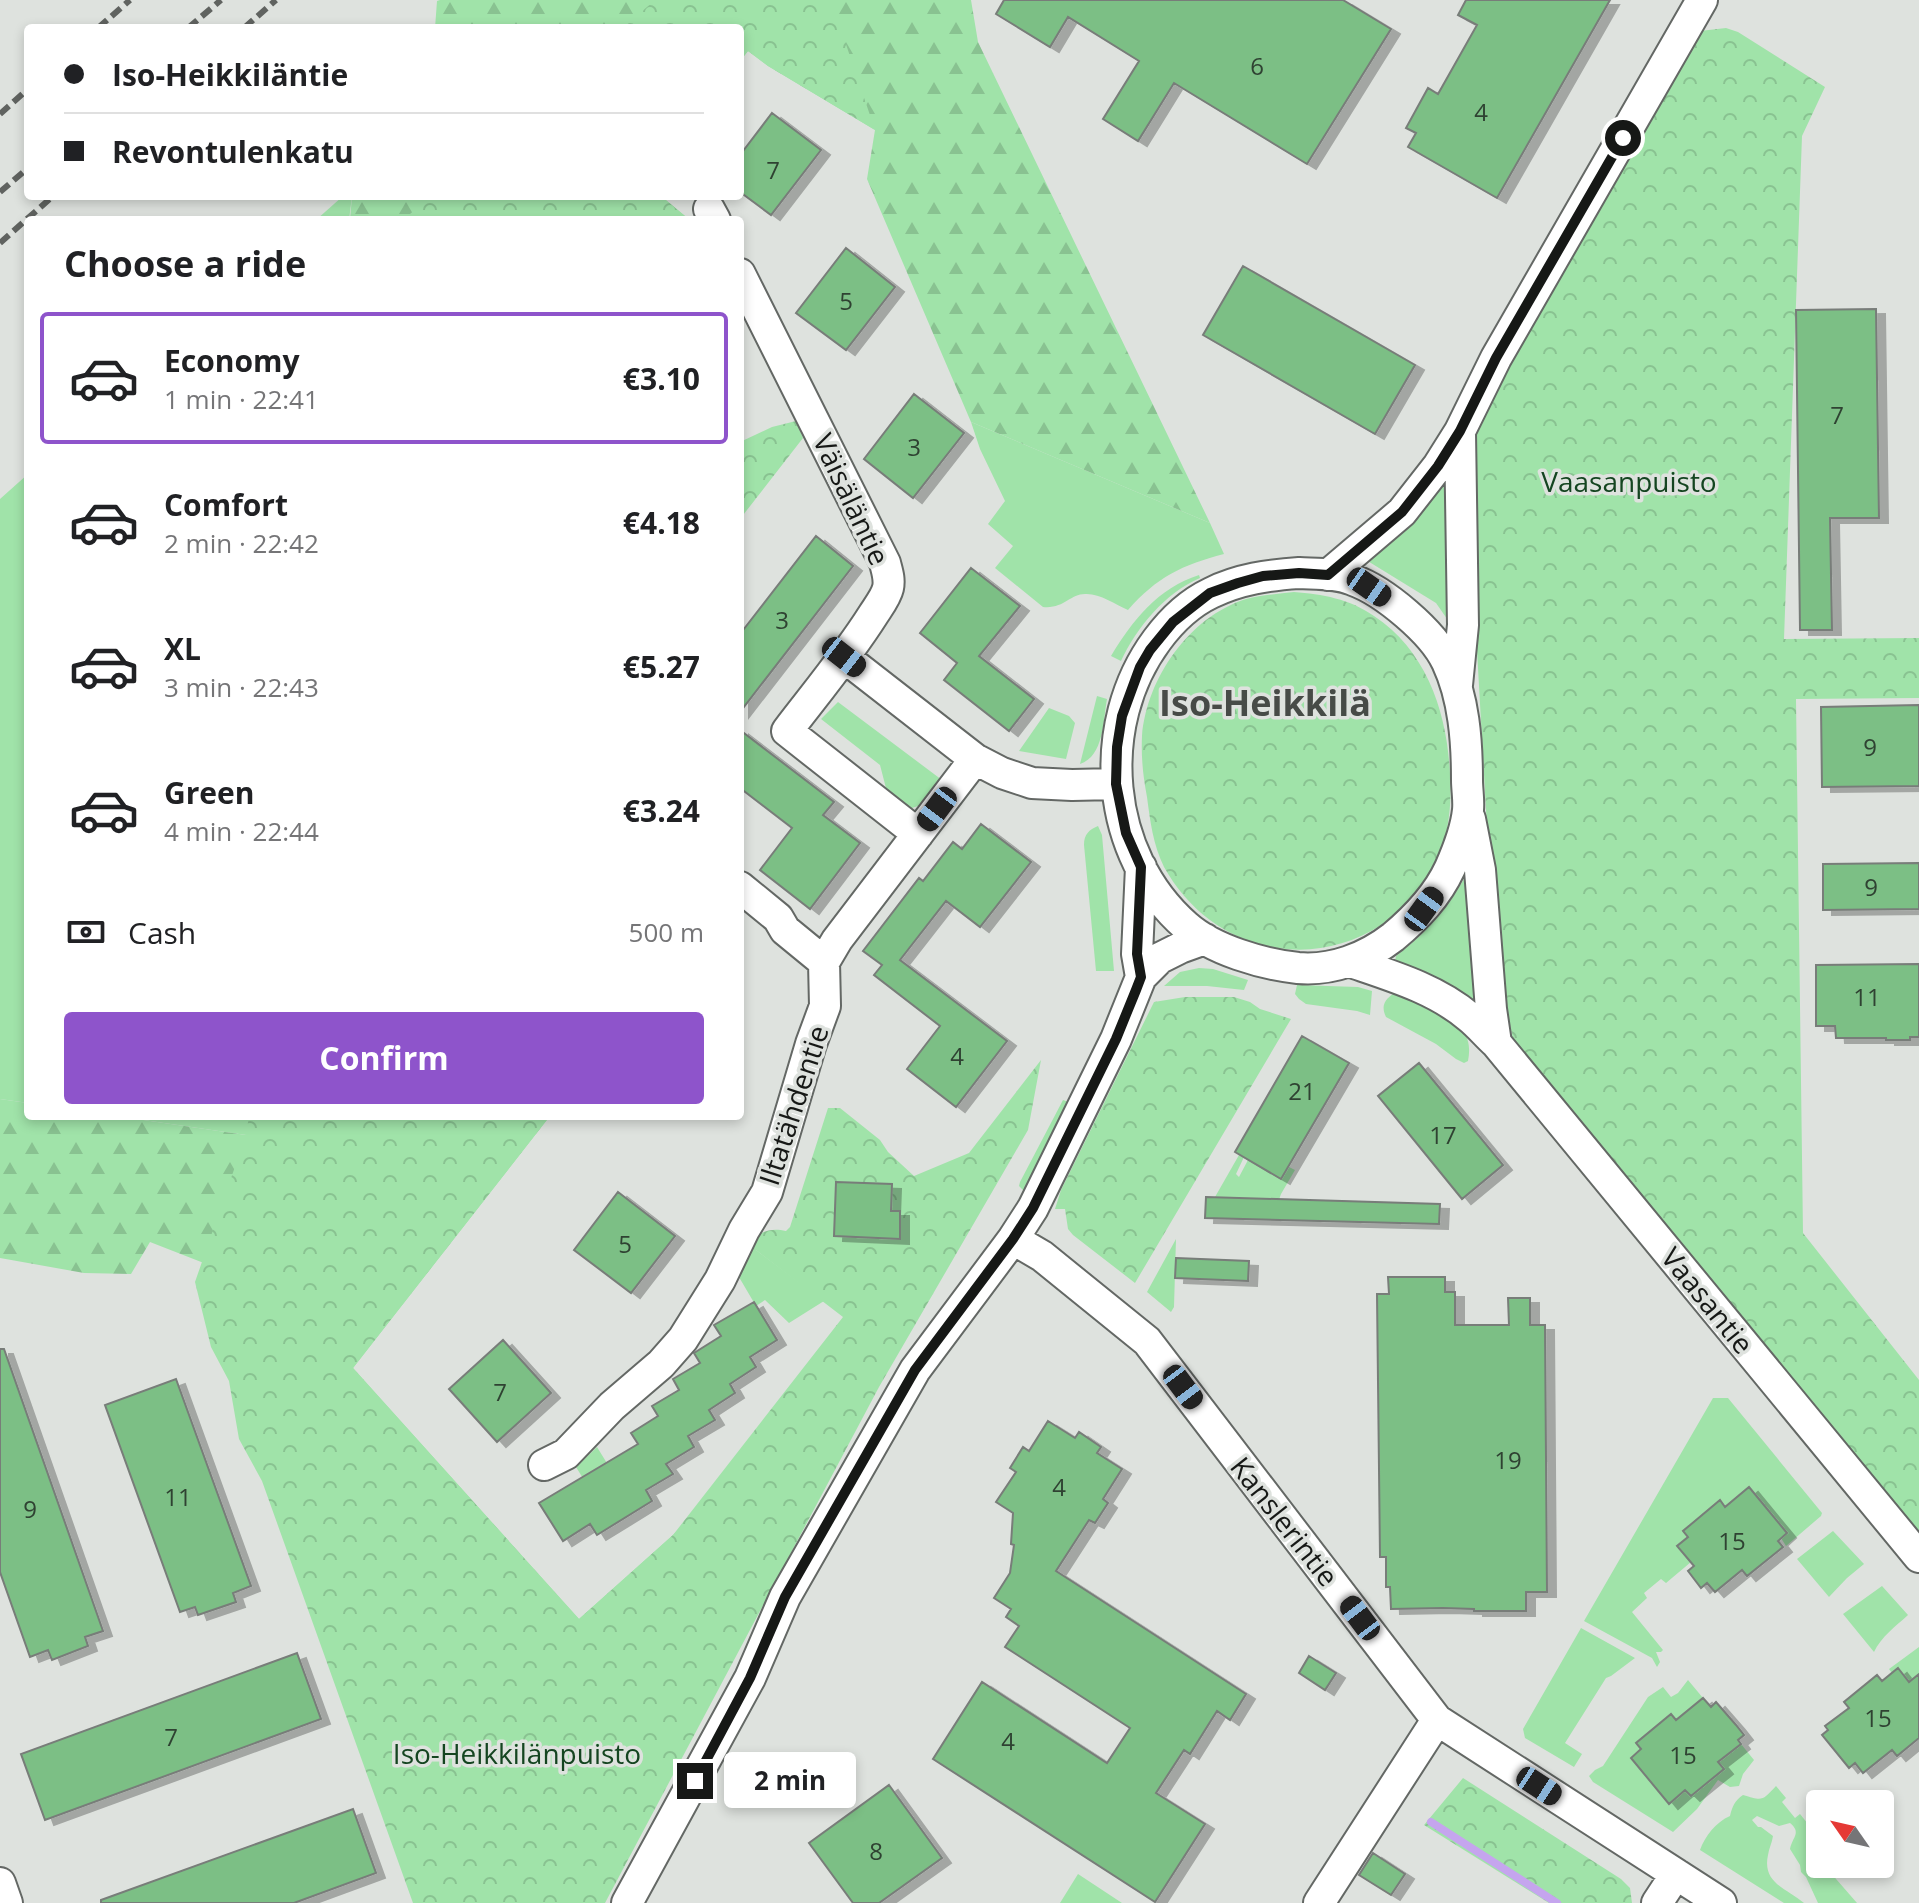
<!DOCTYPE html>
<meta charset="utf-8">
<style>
body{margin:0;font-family:"Open Sans",sans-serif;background:#f6f6f6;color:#202124;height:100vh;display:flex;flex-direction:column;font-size:30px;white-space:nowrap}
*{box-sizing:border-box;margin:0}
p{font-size:26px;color:#757577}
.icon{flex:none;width:44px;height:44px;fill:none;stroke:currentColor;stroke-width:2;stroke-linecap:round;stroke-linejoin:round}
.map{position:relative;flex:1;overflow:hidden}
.panel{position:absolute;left:24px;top:216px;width:720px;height:904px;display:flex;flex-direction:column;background:#fff;border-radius:8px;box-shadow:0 4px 12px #0003}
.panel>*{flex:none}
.hud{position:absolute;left:24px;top:24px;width:720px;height:176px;border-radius:8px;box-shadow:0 4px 12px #0003;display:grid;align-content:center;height:176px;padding:0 40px;background:#fff}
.needle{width:52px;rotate:304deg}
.fabs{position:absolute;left:1806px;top:1790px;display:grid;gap:16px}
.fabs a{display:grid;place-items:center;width:88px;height:88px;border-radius:8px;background:#fff;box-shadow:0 4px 12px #0003;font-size:40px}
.end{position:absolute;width:36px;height:36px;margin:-18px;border:10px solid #161816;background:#fff;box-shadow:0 0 0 4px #fff}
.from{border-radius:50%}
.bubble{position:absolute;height:56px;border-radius:8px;background:#fff;box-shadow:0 4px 12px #0003;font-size:26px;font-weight:700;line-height:56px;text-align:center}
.car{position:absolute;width:24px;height:48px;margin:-24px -12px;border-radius:10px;box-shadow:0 0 6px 2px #0007;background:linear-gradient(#222 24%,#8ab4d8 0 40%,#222 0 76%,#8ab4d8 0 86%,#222 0)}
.hud b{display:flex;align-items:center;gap:28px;height:76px;font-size:30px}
.hud b+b{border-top:2px solid #e0e0e0}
.hud i{width:20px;height:20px;background:#202124}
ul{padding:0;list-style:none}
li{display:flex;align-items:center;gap:24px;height:132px;margin:0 16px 12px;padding:0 24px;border:4px solid transparent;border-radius:8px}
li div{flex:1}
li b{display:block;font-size:30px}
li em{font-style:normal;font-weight:700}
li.on{border-color:#8e54cb}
li>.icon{width:72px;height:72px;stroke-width:1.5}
h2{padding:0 40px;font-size:36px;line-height:96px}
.pay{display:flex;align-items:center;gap:20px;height:88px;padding:0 40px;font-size:30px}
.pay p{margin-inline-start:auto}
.primary-button{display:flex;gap:16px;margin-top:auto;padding:16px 40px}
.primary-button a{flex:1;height:92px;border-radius:8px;background:#8e54cb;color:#fff;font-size:32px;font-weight:700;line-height:92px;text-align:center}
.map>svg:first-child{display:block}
.grass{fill:#a0e3a9}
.forest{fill:url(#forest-firs)}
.park{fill:url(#park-crowns)}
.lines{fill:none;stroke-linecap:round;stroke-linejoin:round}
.stream{stroke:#c5a5ee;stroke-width:8}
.building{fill:#7bbf85;stroke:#787d79;stroke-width:2;filter:url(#shadow)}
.minor-casing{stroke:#646865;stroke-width:34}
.minor{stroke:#fff;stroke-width:30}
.rail{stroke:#606360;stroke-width:6;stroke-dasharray:12 6;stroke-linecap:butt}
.route{stroke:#161816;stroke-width:10}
.labels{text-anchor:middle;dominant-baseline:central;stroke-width:7;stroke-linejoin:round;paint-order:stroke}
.number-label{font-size:24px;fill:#2f4232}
.park-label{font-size:28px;fill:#144520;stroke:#dee2de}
.street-label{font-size:28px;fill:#161816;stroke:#dee2de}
.district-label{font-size:36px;font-weight:bold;fill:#474b47;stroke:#dee2de}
</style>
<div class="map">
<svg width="1919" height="1903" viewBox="0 0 1919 1903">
<defs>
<pattern id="forest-firs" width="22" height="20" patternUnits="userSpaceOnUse" patternTransform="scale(2)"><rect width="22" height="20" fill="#a0e3a9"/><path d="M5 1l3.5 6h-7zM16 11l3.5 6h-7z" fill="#89c291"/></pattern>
<pattern id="park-crowns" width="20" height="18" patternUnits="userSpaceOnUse" patternTransform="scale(2)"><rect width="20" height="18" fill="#a0e3a9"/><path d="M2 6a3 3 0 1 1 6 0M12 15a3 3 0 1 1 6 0" fill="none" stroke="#89c291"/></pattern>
<filter id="shadow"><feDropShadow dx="9" dy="5" stdDeviation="0" flood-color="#0004"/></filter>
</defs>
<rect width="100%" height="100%" fill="#dee2de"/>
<!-- grass -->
<path class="grass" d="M 343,196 L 352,196 L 349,220 L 316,220 Z
M 971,422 L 1210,523 L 1224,554 C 1182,565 1157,577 1128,610 C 1115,604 1099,593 1085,594 C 1070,594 1064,609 1043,607 L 995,568 L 1013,546 L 988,524 L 1005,501 L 980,449 Z
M 1446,472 L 1452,626 L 1436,603 L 1366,560 C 1378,551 1391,543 1402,534 C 1422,518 1433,493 1446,472 Z
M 28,474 L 28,1103 L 0,1099 L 0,499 Z
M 1199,575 L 1200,578 C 1165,593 1137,627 1121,661 L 1111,656 C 1132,621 1158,588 1199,575 Z
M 1097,696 L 1107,699 C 1103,721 1104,756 1080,764 Z
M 838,702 L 942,780 L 921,805 L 909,809 L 887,792 L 880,765 L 821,719 Z
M 1049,708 L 1069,716 L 1075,723 L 1066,759 L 1019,751 Z
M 1098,826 L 1102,835 L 1114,971 L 1096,971 L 1084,845 C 1084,834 1089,830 1098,826 Z
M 1471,866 L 1482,1010 L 1421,972 L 1395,961 L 1396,956 C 1432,928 1450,906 1471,866 Z
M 1199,968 L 1213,969 L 1248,980 L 1244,990 L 1207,986 L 1164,986 L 1180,972 Z
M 1297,985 L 1358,987 L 1372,991 L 1370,1015 L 1357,1011 L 1306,1004 L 1299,999 L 1295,994 Z
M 1393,994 C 1411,998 1451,1016 1462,1030 C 1470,1039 1470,1051 1468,1061 L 1464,1063 L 1456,1059 L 1436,1044 L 1386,1017 C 1381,1007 1384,1000 1393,994 Z
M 1063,1100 L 1071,1103 L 1025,1192 L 1019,1186 L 1020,1182 Z
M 116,1116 L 301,1116 L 246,1135 Z
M 1239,1155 L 1244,1157 L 1236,1174 L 1239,1177 L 1248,1160 L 1281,1179 L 1289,1167 L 1295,1170 L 1281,1194 L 1274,1214 L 1272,1199 L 1215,1197 Z
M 1176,1239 L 1174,1307 L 1171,1312 L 1147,1292 Z
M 748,1244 L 824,1301 L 789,1323 L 765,1300 L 756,1306 L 736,1272 Z
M 1713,1398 L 1728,1398 L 1822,1513 L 1821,1516 L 1786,1546 L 1749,1487 L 1678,1546 L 1691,1562 L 1666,1583 L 1661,1579 L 1644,1593 L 1647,1598 L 1632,1612 L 1663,1650 L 1661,1652 L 1656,1652 L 1660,1662 L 1657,1667 L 1652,1658 L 1584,1621 Z
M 597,1447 L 613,1473 L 589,1488 L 576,1467 Z
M 1833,1531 L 1864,1564 L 1847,1578 L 1829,1597 L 1797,1559 Z
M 1882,1586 L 1908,1615 C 1896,1626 1881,1637 1874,1652 L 1843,1614 Z
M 1581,1628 L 1635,1658 L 1611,1676 L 1606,1678 L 1565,1743 L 1582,1754 L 1574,1767 L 1525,1738 L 1523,1729 Z
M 1919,1647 L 1919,1694 L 1898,1668 L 1892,1673 L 1889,1669 Z
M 1688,1680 L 1703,1698 L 1631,1758 L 1669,1804 L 1741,1744 L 1754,1760 L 1743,1774 L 1739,1786 L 1730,1787 L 1718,1780 L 1697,1809 L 1673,1832 L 1593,1782 L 1589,1776 L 1595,1770 L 1603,1766 L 1648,1697 L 1663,1687 L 1671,1697 L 1678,1693 Z
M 1776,1786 L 1786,1798 L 1782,1802 L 1795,1818 L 1800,1814 L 1820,1839 L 1820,1843 L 1812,1851 L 1820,1860 L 1820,1864 L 1823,1864 L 1857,1903 L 1818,1903 L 1806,1877 L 1801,1872 L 1800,1865 L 1790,1849 C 1792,1837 1802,1833 1790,1823 L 1779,1826 L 1757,1816 L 1752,1820 L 1758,1827 L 1761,1827 L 1773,1836 C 1772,1843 1769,1848 1768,1855 C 1762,1883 1786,1888 1804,1903 L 1784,1903 L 1700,1850 C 1705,1836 1716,1822 1730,1816 C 1732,1807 1735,1800 1743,1795 C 1763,1801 1762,1801 1776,1786 Z
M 1078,1874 L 1122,1903 L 1060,1903 Z"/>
<!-- forest -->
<path class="forest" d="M 440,0 L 971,0 L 978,42 L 1210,523 L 971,422 L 867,179 L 875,130 L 768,66 L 748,51 L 740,61 L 740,28 L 435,28 L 437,1 Z
M 352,196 L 661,196 L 685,216 L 685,220 L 350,220 Z
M 0,1099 L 28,1103 L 28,1116 L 116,1116 L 246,1135 L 300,1119 L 550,1116 L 353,1368 L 579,1619 L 673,1535 L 934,1293 L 594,1674 L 214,1267 L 150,1242 L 131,1274 L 84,1273 L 0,1258 Z"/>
<!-- park -->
<path class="park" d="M 655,0 L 831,0 L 875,130 L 768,66 L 748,51 L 740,61 L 740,28 L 623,28 Z
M 1726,28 L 1738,32 L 1825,87 L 1802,136 L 1784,639 L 1919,638 L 1919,698 L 1796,699 L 1803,1233 L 1919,1380 L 1919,1534 L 1514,1044 L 1494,952 L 1467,473 L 1472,442 L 1489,399 L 1700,31 Z
M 431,196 L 661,196 L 685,216 L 685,220 L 403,220 Z
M 796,421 L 803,438 L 740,519 L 740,442 L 772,427 Z
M 1294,592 C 1322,594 1350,599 1374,616 C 1427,651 1447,713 1450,773 C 1452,803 1449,834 1437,862 C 1409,921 1343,958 1278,948 C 1228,941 1188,910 1164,867 C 1153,845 1150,820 1147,797 C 1143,776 1141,757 1142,736 C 1147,678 1189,617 1246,599 C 1261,595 1278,594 1294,592 Z
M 1185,997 L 1234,997 L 1250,1002 L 1260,1009 L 1291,1019 L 1135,1283 L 1073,1235 L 1068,1229 L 1065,1209 L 1055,1209 L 1061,1190 L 1154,1002 Z
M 1041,1060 L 1028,1130 L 879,1387 L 605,1903 L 413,1903 L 262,1481 L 239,1439 L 229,1381 L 211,1347 L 195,1282 L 246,1135 L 249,1116 L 550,1116 L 353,1368 L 579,1619 L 673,1535 L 843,1317 L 748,1244 C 759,1232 770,1227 786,1231 L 790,1227 L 828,1108 L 840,1108 L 880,1140 L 888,1152 L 914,1176 L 969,1153 Z
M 1463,1778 L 1621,1879 L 1630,1888 L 1632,1903 L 1549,1903 L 1424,1825 Z"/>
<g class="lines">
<!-- stream -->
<path class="stream" d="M 1431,1822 L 1557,1903"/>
</g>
<!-- building -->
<path class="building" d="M 1004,0 L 1343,0 L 1391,29 L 1307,164 L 1174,83 L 1138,141 L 1103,119 L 1139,61 L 1068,17 L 1050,47 L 996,14 Z
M 1466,0 L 1610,0 L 1497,198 L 1408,147 L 1416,133 L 1406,128 L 1428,88 L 1438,94 L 1477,25 L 1458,15 Z
M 772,113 L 821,150 L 771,215 L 740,192 L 740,155 Z
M 846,248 L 895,287 L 846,350 L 796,313 Z
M 1243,266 L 1415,365 L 1375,434 L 1203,335 Z
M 1876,309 L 1879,518 L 1830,518 L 1832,630 L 1800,630 L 1796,310 Z
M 914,394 L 964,433 L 913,498 L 864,459 Z
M 816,536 L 853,566 L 740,712 L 740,634 Z
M 971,568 L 1020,606 L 979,656 L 1034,699 L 1009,731 L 944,680 L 957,663 L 920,633 Z
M 1919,705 L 1919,786 L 1822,787 L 1821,707 Z
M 740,730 L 834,802 L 823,815 L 860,843 L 810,909 L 760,870 L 792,828 L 740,788 Z
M 981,824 L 1031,862 L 980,927 L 946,901 L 900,960 L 1007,1041 L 956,1107 L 907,1069 L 940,1026 L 874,975 L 882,965 L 863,951 L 919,878 L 923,881 L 953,842 L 962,849 Z
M 1919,863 L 1919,909 L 1823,910 L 1823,864 Z
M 1919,964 L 1919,1037 L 1910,1037 L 1910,1040 L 1886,1040 L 1886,1038 L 1836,1038 L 1835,1026 L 1816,1026 L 1816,965 Z
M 1302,1036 L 1349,1063 L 1281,1179 L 1235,1152 Z
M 1419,1063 L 1503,1165 L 1462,1199 L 1378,1096 Z
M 836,1182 L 892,1184 L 891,1211 L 900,1211 L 900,1239 L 834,1236 Z
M 618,1192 L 675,1236 L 631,1293 L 574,1250 Z
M 1206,1197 L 1440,1204 L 1439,1224 L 1205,1218 Z
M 1176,1258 L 1249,1261 L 1248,1281 L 1175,1278 Z
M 1388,1277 L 1445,1277 L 1445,1292 L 1455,1292 L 1455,1325 L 1509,1325 L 1508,1298 L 1530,1298 L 1530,1325 L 1545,1325 L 1547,1592 L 1526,1592 L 1526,1611 L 1474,1611 L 1474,1609 L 1443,1608 L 1391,1609 L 1390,1587 L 1386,1587 L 1386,1557 L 1380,1557 L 1377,1294 L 1389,1294 Z
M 754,1302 L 777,1340 L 750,1357 L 756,1367 L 730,1384 L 735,1393 L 709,1410 L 715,1420 L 688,1436 L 694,1447 L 666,1464 L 673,1474 L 646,1490 L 652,1501 L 597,1535 L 590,1524 L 563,1541 L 539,1503 L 638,1444 L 631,1433 L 658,1416 L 652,1406 L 679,1390 L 673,1379 L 700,1363 L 694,1353 L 721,1336 L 714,1325 Z
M 503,1340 L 551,1393 L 497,1442 L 449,1389 Z
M 0,1349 L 4,1349 L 103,1631 L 85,1637 L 88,1646 L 52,1660 L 48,1650 L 30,1657 L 0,1572 Z
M 176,1379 L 251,1586 L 233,1593 L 236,1602 L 198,1615 L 195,1607 L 180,1612 L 105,1405 Z
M 1048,1421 L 1075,1438 L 1079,1432 L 1101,1447 L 1097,1453 L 1122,1469 L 1103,1499 L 1108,1503 L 1095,1523 L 1089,1520 L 1056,1571 L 1246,1694 L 1230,1720 L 1217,1711 L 1190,1754 L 1184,1750 L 1156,1793 L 1205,1824 L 1155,1902 L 933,1759 L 982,1682 L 1107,1763 L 1130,1728 L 1005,1647 L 1019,1626 L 1006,1617 L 1011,1609 L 994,1598 L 1010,1573 L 1014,1545 L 1011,1544 L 1013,1513 L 996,1502 L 1016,1472 L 1010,1468 L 1023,1447 L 1029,1451 Z
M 1749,1487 L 1787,1533 L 1778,1541 L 1783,1547 L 1747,1576 L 1742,1570 L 1715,1592 L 1707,1583 L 1701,1588 L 1688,1571 L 1694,1566 L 1677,1546 L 1688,1537 L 1683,1531 L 1720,1500 L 1725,1507 Z
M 297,1653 L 321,1719 L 45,1820 L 21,1754 Z
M 1309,1656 L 1336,1673 L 1325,1690 L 1299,1673 Z
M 1898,1668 L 1909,1682 L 1919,1674 L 1919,1738 L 1897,1756 L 1892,1750 L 1863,1773 L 1855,1763 L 1849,1768 L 1822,1735 L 1828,1730 L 1825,1726 L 1849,1708 L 1844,1702 L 1877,1675 L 1882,1681 Z
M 1703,1698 L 1711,1707 L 1716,1702 L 1736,1725 L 1744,1735 L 1738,1740 L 1741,1744 L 1718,1762 L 1724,1769 L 1691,1796 L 1685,1790 L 1669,1804 L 1631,1758 L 1641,1749 L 1636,1743 L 1671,1714 L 1676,1720 Z
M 889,1785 L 942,1858 L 879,1903 L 853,1903 L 809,1843 Z
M 353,1809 L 376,1873 L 294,1903 L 101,1903 L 101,1900 Z
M 1373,1853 L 1405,1874 L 1391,1895 L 1359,1875 Z"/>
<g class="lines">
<defs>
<path id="minor" d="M 709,209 L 715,220
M 740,274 L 885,563 C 887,571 890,579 888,588 C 886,597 878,607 873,615 C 847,656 816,693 787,731 L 918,834
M 1299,573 C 1317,574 1337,573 1353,580 C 1384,591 1433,632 1447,662 C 1464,698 1467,741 1467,780 C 1467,790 1469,800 1468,810 C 1466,830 1458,850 1450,868 C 1437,896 1417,917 1393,937 C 1366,958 1332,971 1298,968 C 1262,964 1213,950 1186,926 C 1105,855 1094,725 1157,640 C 1171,621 1190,603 1211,593 C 1239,579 1269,575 1299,573 Z
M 1328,575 L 1402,512 L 1438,466 L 1460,431 L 1496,358 L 1702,0
M 844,657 L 975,759 L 1002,773 L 1032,783 L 1072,785 L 1116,784
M 1457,685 L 1463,625 L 1460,433
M 1470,819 L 1480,870 L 1491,1009 L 1496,1043
M 740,887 L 778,918 L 785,930 L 824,962
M 1351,962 C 1392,976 1436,989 1469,1017 C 1479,1025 1487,1035 1496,1043 L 1919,1557
M 1141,977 L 1160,958 L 1180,948 L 1205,939
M 1013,1239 L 1042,1256 L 1147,1341 L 1437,1720 L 1721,1903
M 544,1465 L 566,1454 L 612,1406 L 661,1364 L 683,1339 L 720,1280 L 744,1230 L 767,1192 L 811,1044 L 825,1006 L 824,962 L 837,940 L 975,759
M 0,1883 L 7,1903
M 627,1903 L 750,1678 L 785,1597 L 915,1370 L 1013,1239 L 1033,1208 L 1116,1039 L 1141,977 L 1137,954 L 1141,867
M 1319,1903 L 1437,1720
M 1657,1903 L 1676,1874"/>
</defs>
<!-- minor casing -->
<use href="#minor" class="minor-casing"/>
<!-- minor -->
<use href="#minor" class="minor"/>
<!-- rail -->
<path class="rail" d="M 98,28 L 130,0
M 188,28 L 221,0
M 244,28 L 276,0
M 0,114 L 28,89
M 0,192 L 28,168
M 0,243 L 53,196"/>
</g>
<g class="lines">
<!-- route -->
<path class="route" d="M 695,1781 L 750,1678 L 785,1597 L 915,1370 L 1013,1239 L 1033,1208 L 1116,1039 L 1136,990 L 1141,977 L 1137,954 L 1141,867 L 1126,833 L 1116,784 L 1117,747 L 1122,716 L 1140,667 L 1150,650 L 1173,622 L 1210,593 L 1238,583 L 1263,576 L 1299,573 L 1328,575 L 1402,512 L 1438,466 L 1460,431 L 1496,358 L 1623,138"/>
</g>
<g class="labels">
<!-- number labels -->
<g class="number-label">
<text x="1257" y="65">6</text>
<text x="1481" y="111">4</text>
<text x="773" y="169">7</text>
<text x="846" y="300">5</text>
<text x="1837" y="414">7</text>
<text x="914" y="446">3</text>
<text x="782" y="619">3</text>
<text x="1870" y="746">9</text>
<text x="1871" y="886">9</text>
<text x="1867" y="996">11</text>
<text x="957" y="1055">4</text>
<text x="1302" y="1090">21</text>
<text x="1443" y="1134">17</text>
<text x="625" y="1243">5</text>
<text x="500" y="1391">7</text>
<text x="1508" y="1459">19</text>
<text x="1059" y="1486">4</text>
<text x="178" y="1496">11</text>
<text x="30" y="1508">9</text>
<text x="1732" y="1540">15</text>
<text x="1878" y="1717">15</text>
<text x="171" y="1736">7</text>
<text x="1008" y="1740">4</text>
<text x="1683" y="1754">15</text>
<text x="876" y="1850">8</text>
</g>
<!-- park labels -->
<g class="park-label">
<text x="1629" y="481">Vaasanpuisto</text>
<text x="517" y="1753">Iso-Heikkilänpuisto</text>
</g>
<!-- street labels -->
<g class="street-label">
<text transform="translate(852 499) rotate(65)">Väisäläntie</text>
<text transform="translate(793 1105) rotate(-72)">Iltatähdentie</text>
<text transform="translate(1708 1300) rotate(51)">Vaasantie</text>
<text transform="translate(1285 1521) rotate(52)">Kanslerintie</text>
</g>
<!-- district labels -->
<g class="district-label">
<text x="1265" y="702">Iso-Heikkilä</text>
</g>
</g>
</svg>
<div class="fabs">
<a><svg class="needle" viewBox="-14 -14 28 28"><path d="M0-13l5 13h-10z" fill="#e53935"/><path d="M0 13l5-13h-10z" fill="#757577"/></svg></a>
</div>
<i class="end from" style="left:1623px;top:138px"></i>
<i class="end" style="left:695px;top:1781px"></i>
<div class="bubble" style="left:724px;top:1752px;width:132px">2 min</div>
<i class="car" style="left:1369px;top:587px;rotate:125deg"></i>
<i class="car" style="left:844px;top:657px;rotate:128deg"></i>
<i class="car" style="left:937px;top:809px;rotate:217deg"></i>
<i class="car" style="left:1424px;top:909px;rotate:36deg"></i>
<i class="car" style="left:1183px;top:1387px;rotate:143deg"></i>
<i class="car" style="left:1360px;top:1618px;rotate:323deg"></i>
<i class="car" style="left:1539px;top:1786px;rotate:123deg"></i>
<div class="hud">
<b><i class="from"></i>Iso-Heikkiläntie</b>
<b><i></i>Revontulenkatu</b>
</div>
<section class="panel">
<h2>Choose a ride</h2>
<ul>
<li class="on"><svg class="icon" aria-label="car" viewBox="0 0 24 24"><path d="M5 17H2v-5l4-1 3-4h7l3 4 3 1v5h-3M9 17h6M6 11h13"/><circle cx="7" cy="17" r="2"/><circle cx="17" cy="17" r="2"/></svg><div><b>Economy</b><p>1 min · 22:41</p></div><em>€3.10</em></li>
<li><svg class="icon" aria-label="car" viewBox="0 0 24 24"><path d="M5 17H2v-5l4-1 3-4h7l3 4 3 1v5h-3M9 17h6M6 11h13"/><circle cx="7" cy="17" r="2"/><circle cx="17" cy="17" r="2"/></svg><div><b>Comfort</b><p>2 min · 22:42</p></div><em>€4.18</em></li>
<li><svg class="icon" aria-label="car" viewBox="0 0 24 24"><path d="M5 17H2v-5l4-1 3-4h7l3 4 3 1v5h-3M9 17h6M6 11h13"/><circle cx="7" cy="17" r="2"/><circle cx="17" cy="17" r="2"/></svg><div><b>XL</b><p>3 min · 22:43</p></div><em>€5.27</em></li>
<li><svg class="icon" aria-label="car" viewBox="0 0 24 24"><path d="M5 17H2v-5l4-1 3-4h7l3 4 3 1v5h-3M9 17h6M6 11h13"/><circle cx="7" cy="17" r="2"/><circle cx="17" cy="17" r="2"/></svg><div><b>Green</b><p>4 min · 22:44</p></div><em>€3.24</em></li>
</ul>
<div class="pay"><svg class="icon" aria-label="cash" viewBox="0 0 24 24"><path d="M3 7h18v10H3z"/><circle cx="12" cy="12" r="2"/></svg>Cash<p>500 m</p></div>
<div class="primary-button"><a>Confirm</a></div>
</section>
</div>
